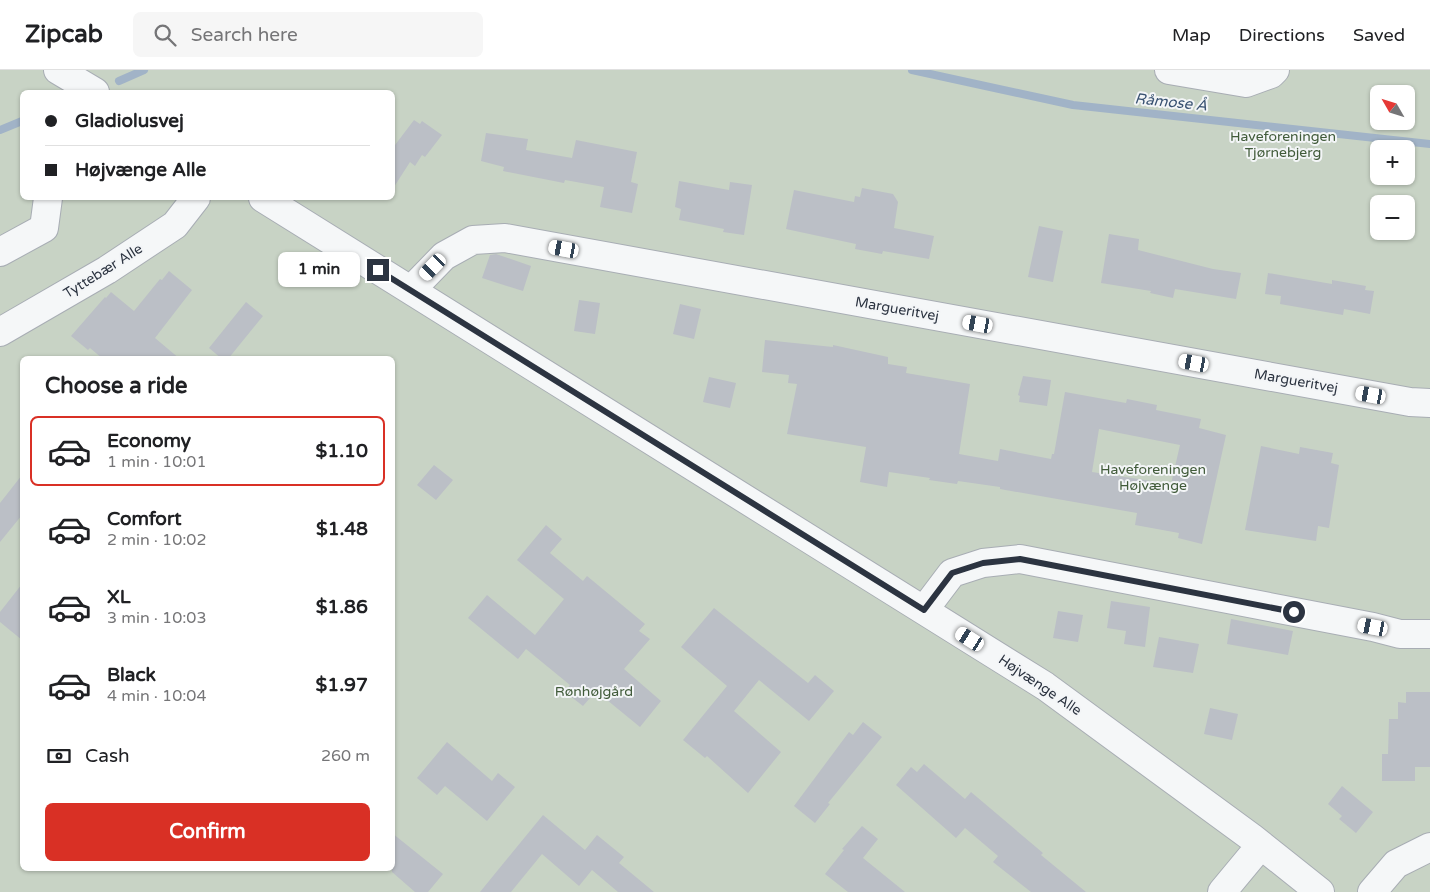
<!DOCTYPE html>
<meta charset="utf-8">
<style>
body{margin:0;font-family:"Varela Round",sans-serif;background:#f6f6f6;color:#202124;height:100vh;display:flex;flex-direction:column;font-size:19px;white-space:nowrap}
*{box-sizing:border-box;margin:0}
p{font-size:16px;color:#757577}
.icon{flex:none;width:28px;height:28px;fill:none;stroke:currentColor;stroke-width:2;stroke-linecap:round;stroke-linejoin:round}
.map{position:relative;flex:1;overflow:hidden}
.details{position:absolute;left:20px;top:286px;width:375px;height:515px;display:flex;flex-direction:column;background:#fff;border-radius:8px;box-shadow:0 1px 4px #0004}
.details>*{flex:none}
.banner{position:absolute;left:20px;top:20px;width:375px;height:110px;border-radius:8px;box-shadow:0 1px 4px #0004;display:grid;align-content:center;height:110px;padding:0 25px;background:#fff}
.needle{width:32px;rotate:309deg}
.tools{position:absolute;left:1370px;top:15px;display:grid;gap:10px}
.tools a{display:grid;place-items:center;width:45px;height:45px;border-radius:8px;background:#fff;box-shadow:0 1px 4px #0004;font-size:25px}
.end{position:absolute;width:22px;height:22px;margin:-11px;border:6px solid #2c3441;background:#fff;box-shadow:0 0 0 2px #fff}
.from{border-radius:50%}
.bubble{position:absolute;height:35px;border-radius:8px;background:#fff;box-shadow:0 1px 4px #0004;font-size:16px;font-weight:700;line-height:35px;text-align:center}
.car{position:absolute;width:15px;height:30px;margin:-15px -8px;border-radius:6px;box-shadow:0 0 4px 1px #0007;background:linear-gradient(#fff 24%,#345 0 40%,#fff 0 76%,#345 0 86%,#fff 0)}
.banner b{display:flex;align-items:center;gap:18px;height:48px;font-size:19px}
.banner b+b{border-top:1px solid #e0e0e0}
.banner i{width:12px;height:12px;background:#202124}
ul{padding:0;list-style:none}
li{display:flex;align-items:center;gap:15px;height:70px;margin:0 10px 8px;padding:0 15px;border:2px solid transparent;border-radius:8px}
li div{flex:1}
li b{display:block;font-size:19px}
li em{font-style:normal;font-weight:700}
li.active{border-color:#d93025}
li>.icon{width:45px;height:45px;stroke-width:1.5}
h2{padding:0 25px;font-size:22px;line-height:60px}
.pay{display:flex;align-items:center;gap:12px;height:55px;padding:0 25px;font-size:19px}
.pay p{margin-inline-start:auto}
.primary-button{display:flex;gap:10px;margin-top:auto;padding:10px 25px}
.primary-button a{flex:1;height:58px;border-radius:8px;background:#d93025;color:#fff;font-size:20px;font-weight:700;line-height:58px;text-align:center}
header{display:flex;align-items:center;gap:30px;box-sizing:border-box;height:70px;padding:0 25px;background:#fff;border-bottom:1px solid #e0e0e0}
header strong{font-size:24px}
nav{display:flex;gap:28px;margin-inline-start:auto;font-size:18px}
.search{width:350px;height:45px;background:#f6f6f6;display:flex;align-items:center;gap:12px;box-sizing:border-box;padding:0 18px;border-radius:8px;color:#757577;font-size:19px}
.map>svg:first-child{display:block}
.green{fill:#c8d3c5;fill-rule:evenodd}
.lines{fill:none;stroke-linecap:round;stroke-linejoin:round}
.stream{stroke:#a1b3c7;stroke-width:8}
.building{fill:#bbbfc6;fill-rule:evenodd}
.minor-casing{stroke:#a8adb4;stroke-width:30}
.minor{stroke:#f5f7f8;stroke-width:28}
.route{stroke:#2c3441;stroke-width:6}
.labels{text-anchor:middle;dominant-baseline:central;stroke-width:4;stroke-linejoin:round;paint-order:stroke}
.park-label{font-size:14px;fill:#415b3a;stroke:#f3f5f7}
.street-label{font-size:14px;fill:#2c3441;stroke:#f3f5f7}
.water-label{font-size:15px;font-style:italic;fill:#395272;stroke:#f3f5f7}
</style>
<header>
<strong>Zipcab</strong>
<div class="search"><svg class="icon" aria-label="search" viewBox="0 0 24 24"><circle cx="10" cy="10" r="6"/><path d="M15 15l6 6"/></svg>Search here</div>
<nav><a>Map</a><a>Directions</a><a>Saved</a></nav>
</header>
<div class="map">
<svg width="1430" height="822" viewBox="0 0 1430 822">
<rect width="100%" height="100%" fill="#e3e6ea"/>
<!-- green -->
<path class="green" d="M 0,0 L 1430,0 L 1430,822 L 0,822 ZM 22,22 L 392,22 L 392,128 L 22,128 ZM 1379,24 L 1406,24 L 1406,51 L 1379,51 ZM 1379,79 L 1406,79 L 1406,106 L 1379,106 ZM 1379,134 L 1406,134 L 1406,161 L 1379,161 ZM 22,289 L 392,289 L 392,799 L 22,799 Z"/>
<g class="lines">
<!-- stream -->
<path class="stream" d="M 912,0 L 1073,35 L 1430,74
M 119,11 L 144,0
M 0,60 L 22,51"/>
</g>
<!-- building -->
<path class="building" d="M 414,50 L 420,54 L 422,51 L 442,65 L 425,87 L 422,85 L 415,96 L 410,92 L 392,120 L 392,79 Z
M 486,63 L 528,69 L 526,80 L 572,88 L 576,70 L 637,82 L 631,112 L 638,114 L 632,143 L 600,137 L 604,117 L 565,110 L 564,113 L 503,101 L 504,97 L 481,91 Z
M 679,111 L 729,120 L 730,112 L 752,115 L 744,165 L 723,162 L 724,159 L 679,150 L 681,139 L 675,137 Z
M 862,118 L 893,124 L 898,132 L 894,158 L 934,166 L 929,189 L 883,181 L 882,184 L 855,179 L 856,174 L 786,159 L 794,120 L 854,132 L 855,126 L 860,127 Z
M 1039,156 L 1063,161 L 1053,212 L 1028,207 Z
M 1109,164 L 1139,169 L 1138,180 L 1213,199 L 1241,203 L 1236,229 L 1175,219 L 1173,228 L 1150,223 L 1151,221 L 1101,213 Z
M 496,184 L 531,196 L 523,221 L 482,208 L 490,185 Z
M 169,201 L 192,220 L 155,268 L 180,289 L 103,289 L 90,278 L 88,280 L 71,266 L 105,227 L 106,228 L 111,222 L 134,241 L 160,209 L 162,210 Z
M 1268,203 L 1332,214 L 1332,210 L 1366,216 L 1365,220 L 1374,221 L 1370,244 L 1344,239 L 1343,245 L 1280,234 L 1281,226 L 1265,224 Z
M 579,230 L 600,233 L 595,264 L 574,261 Z
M 246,232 L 263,246 L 228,289 L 222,289 L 209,278 Z
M 680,234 L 701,239 L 694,269 L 673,264 Z
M 765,270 L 833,277 L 833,275 L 888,287 L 888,294 L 907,297 L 906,303 L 970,314 L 959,384 L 998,391 L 1000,379 L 1051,389 L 1052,384 L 1054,384 L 1065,322 L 1126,333 L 1127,329 L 1157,335 L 1156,340 L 1201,349 L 1199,358 L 1226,365 L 1202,474 L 1178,468 L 1179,463 L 1135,455 L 1137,443 L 1000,419 L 1000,417 L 958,411 L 957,414 L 929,410 L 930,408 L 889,402 L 887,417 L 860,412 L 866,377 L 787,364 L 797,314 L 788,313 L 789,305 L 762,302 ZM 1099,359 L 1180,375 L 1171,414 L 1092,402 Z
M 1023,306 L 1051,310 L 1047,336 L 1019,332 L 1020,326 L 1018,325 Z
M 709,307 L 736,313 L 730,338 L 703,332 Z
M 1261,376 L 1299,384 L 1300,377 L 1333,383 L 1331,393 L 1339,395 L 1329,458 L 1318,456 L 1316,471 L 1245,460 Z
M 434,395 L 453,410 L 436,430 L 417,415 Z
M 22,405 L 22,445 L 0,472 L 0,433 Z
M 546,455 L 562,469 L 550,483 L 583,511 L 587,506 L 645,554 L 639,561 L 650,569 L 624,599 L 661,631 L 640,657 L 596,621 L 583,636 L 565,622 L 570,615 L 526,579 L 518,589 L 468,548 L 487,525 L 535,565 L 564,529 L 517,490 Z
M 22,514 L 22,570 L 0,552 L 0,542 Z
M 1111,531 L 1150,537 L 1145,577 L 1124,574 L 1126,561 L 1107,558 Z
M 714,538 L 808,613 L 815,605 L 834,621 L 809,651 L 759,610 L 734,641 L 781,682 L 748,723 L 707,686 L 705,688 L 683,670 L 727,616 L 681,577 Z
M 1058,541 L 1083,545 L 1078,572 L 1053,568 Z
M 1231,549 L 1293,561 L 1288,585 L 1227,574 Z
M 1159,567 L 1199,574 L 1193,603 L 1153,597 Z
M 1406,622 L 1430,622 L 1430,697 L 1415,697 L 1415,711 L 1382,711 L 1382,684 L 1388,684 L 1389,649 L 1398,649 L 1398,632 L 1406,633 Z
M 1210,638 L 1238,644 L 1232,670 L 1204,664 Z
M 863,652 L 882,667 L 828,733 L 830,734 L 815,753 L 794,736 L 849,662 L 853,665 Z
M 447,672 L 492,711 L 498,703 L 515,717 L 487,751 L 445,716 L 437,725 L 417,708 Z
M 924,694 L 965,729 L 971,722 L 1043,783 L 1041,785 L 1086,822 L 1031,822 L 993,792 L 998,786 L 965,758 L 956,768 L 896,715 L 911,697 L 917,702 Z
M 1342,716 L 1373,742 L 1356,763 L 1339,749 L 1342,746 L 1328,734 Z
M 543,745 L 585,780 L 597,765 L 624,787 L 619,793 L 654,822 L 618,822 L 592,800 L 579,816 L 542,784 L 511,822 L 480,822 Z
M 862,756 L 878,769 L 863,788 L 905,822 L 848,822 L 825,804 L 844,780 L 842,779 Z
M 392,763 L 443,804 L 428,822 L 415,822 L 392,802 Z"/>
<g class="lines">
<defs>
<path id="minor" d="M 58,0 L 95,22
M 1169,0 L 1246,13 L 1271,4 L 1275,0
M 263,128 L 1045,616 L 1251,767 L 1320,822
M 0,182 L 44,158 L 48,128
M 411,220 L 444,186 L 473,170 L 505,168 L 1410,332 L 1430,333
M 0,262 L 107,200 L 175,155 L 196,128
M 924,540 L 952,503 L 983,493 L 1020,489 L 1373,557 L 1400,564 L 1430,564
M 1222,822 L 1261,775
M 1372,822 L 1396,794 L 1430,777"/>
</defs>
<!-- minor casing -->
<use href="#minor" class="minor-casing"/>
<!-- minor -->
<use href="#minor" class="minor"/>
</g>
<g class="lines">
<!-- route -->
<path class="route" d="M 378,200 L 924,540 L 952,503 L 983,493 L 1020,489 L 1294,542"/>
</g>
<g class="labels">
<!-- park labels -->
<g class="park-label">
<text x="1283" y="66">Haveforeningen<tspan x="1283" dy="16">Tjørnebjerg</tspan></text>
<text x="1153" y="399">Haveforeningen<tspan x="1153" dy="16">Højvænge</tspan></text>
<text x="594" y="621">Rønhøjgård</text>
</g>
<!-- street labels -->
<g class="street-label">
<text transform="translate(103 201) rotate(-32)">Tyttebær Alle</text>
<text transform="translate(897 239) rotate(10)">Margueritvej</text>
<text transform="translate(1296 311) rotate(10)">Margueritvej</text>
<text transform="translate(1040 615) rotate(34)">Højvænge Alle</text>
</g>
<!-- water labels -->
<g class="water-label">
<text transform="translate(1171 32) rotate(6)">Råmose Å</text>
</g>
</g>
</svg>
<div class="tools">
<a><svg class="needle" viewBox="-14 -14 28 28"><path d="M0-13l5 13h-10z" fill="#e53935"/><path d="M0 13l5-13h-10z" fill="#757577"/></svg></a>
<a>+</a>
<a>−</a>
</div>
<i class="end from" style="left:1294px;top:542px"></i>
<i class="end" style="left:378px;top:200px"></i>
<div class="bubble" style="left:278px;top:182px;width:82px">1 min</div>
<i class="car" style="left:564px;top:179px;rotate:280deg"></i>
<i class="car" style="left:433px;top:197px;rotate:224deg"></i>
<i class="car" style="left:978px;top:254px;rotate:280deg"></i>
<i class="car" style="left:1194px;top:293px;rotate:280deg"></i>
<i class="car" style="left:1371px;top:325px;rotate:280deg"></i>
<i class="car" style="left:1373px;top:557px;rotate:281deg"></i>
<i class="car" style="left:970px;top:569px;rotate:302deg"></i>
<div class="banner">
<b><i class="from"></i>Gladiolusvej</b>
<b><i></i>Højvænge Alle</b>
</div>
<section class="details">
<h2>Choose a ride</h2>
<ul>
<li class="active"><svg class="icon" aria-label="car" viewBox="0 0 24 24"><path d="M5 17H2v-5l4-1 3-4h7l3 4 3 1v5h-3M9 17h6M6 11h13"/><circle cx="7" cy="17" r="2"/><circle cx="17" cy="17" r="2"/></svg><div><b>Economy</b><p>1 min · 10:01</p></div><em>$1.10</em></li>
<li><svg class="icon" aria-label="car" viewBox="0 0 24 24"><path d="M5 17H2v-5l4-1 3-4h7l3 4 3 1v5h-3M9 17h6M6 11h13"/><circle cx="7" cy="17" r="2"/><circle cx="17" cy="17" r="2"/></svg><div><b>Comfort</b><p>2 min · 10:02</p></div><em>$1.48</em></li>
<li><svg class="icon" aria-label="car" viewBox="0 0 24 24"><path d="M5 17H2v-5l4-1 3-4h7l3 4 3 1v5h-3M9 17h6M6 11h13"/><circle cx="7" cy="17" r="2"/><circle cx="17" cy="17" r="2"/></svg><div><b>XL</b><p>3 min · 10:03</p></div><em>$1.86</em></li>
<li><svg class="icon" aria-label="car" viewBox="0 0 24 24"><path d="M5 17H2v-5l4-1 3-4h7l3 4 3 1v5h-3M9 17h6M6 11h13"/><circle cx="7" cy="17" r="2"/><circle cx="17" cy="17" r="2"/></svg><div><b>Black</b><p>4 min · 10:04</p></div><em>$1.97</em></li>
</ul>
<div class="pay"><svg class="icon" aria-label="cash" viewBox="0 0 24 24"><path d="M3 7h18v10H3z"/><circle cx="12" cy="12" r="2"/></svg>Cash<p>260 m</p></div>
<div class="primary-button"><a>Confirm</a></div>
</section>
</div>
